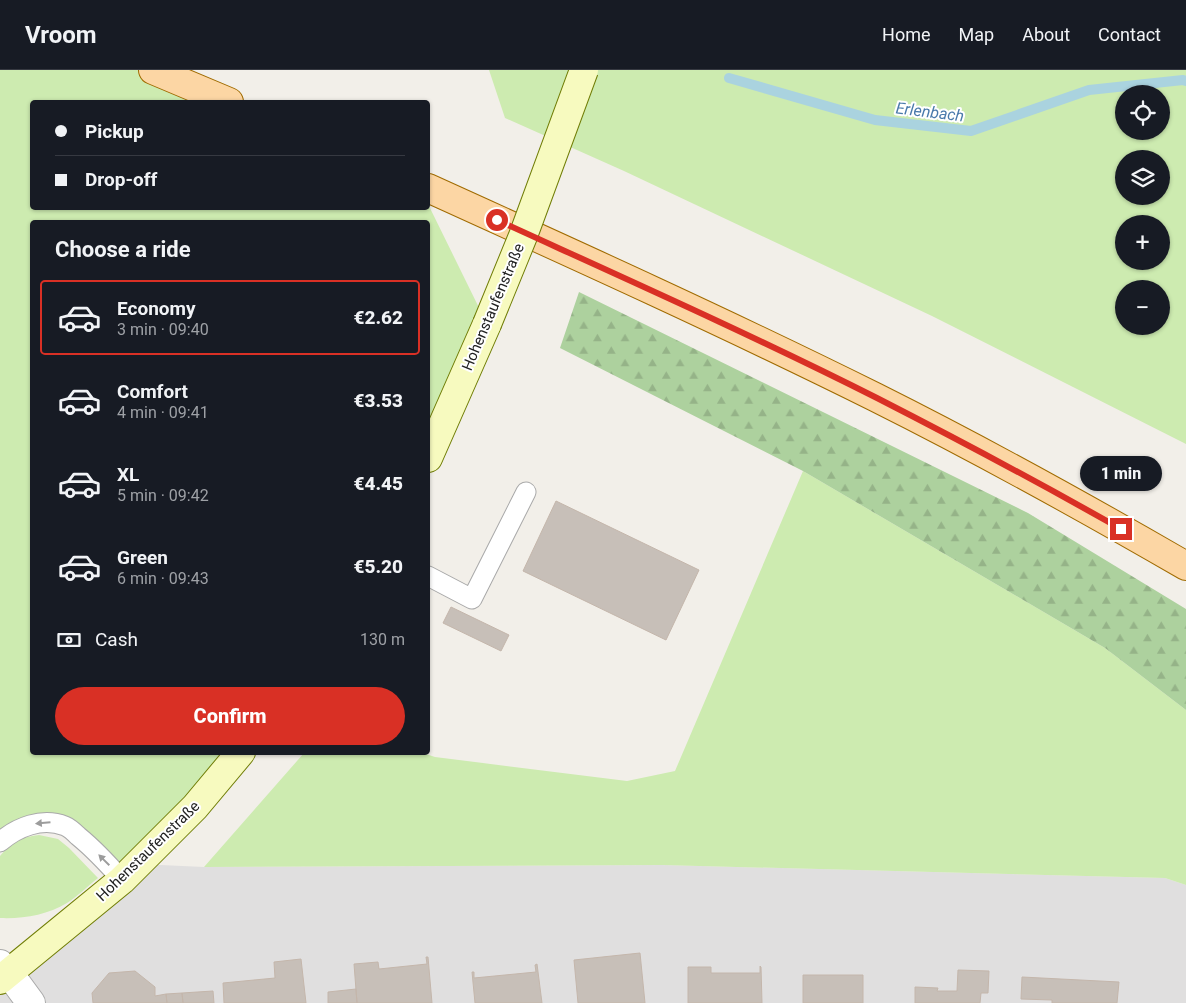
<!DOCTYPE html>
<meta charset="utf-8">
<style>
body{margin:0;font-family:Roboto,sans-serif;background:#242831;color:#f1f3f6;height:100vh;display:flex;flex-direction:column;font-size:19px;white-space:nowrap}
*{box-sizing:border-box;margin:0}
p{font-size:16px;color:#9ea1a6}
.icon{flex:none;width:28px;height:28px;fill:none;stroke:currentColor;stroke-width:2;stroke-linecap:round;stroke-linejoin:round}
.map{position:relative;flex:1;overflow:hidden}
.details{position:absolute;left:30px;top:150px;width:400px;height:535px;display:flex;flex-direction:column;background:#171b24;border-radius:5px;box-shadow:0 1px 4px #0004}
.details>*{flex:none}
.top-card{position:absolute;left:30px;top:30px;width:400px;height:110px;border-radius:5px;box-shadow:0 1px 4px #0004;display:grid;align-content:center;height:110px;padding:0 25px;background:#171b24}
.buttons{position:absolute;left:1115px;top:15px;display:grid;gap:10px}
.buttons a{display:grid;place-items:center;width:55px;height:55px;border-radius:50%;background:#171b24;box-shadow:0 1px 4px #0004;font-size:25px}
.end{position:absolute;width:22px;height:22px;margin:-11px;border:6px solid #d93025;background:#fff;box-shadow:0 0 0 2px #fff}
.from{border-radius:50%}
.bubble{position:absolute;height:35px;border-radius:18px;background:#171b24;box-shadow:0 1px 4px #0004;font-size:16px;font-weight:800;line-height:35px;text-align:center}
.top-card b{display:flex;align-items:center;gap:18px;height:48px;font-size:19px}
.top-card b+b{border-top:1px solid #363941}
.top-card i{width:12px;height:12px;background:#f1f3f6}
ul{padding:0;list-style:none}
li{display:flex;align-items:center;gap:15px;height:75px;margin:0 10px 8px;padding:0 15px;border:2px solid transparent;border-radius:5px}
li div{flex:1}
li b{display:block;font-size:19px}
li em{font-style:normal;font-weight:800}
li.selected{border-color:#d93025}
li>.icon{width:45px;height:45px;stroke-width:1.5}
h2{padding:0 25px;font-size:22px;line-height:60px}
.pay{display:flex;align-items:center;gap:12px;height:55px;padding:0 25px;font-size:19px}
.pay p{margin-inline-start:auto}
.button{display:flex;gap:10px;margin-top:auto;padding:10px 25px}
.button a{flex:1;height:58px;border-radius:30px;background:#d93025;color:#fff;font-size:20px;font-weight:800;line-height:58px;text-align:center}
header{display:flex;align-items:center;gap:30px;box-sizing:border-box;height:70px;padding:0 25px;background:#171b24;border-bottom:1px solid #363941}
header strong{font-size:24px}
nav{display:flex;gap:28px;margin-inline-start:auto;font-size:18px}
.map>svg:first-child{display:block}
.residential{fill:#e0dfdf}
.grass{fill:#cdebb0;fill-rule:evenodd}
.forest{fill:url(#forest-firs)}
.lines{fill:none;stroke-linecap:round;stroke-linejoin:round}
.stream{stroke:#aad3df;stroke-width:10}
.building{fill:#c7bfb8;stroke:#c4b6ab}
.lane-casing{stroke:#a9a9a9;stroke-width:21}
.street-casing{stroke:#a9a9a9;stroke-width:30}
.secondary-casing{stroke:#707d05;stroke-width:30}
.primary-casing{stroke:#a06b00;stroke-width:30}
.lane{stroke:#fff;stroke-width:19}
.street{stroke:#fff;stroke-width:28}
.secondary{stroke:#f7fabf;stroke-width:28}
.primary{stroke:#fcd6a4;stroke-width:28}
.secondary-bridge-casing{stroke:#707d05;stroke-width:30;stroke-linecap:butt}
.secondary-bridge{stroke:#f7fabf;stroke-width:28}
.oneway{fill:#9c9c9c}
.route{stroke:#d93025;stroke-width:6}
.labels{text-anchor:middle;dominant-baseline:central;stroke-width:4;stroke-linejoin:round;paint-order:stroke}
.street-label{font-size:15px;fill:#222;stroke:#fff}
.water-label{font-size:16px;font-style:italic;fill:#4a7aab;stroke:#fff}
</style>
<header>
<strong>Vroom</strong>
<nav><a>Home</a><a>Map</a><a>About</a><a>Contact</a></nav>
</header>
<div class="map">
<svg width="1186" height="933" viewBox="0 0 1186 933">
<defs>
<pattern id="forest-firs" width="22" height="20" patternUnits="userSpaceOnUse" patternTransform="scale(1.25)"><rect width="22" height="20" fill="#add19e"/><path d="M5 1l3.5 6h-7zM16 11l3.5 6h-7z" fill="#95b388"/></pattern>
</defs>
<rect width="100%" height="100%" fill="#f2efe9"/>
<!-- residential -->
<path class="residential" d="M 139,794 L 204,797 L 662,795 L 1165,808 L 1186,815 L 1186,933 L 0,933 L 0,910 Z"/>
<!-- grass -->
<path class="grass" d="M 0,0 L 153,0 L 229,32 L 32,32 L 32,138 L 428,138 L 428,134 L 487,254 L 428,388 L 428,152 L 32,152 L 32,682 L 241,683 L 122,810 L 50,752 L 0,772 Z
M 489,0 L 1186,0 L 1186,374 L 932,246 L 624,101 L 505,48 ZM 1124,24 L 1161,24 L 1161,61 L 1124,61 ZM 1124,89 L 1161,89 L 1161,126 L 1124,126 ZM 1124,154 L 1161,154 L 1161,191 L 1124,191 ZM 1124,219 L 1161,219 L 1161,256 L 1124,256 Z
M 803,401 L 1105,578 L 1186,640 L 1186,815 L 1165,808 L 662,795 L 204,797 L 304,683 L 423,683 L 435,687 L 627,711 L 675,701 Z
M 39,765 L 58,769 L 69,778 L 98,808 C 88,816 78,826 67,833 C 47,845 23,849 0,848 L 0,786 C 14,770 19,768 39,765 Z"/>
<!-- forest -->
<path class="forest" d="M 579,222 L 1028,443 L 1186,539 L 1186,640 L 1105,578 L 803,401 L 560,278 Z"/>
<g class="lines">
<!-- stream -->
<path class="stream" d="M 729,8 L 875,50 L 971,61 L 1089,20 L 1183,10 L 1186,11"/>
</g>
<!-- building -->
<path class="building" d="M 556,431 L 699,500 L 666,570 L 523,501 Z
M 451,537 L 509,565 L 501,581 L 443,553 Z
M 640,883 L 645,933 L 578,933 L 574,890 Z
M 426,887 L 428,887 L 432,933 L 357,933 L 354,894 L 378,892 L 379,899 L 427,894 Z
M 301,889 L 306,933 L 224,933 L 223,913 L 275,908 L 274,892 Z
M 537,894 L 542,933 L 475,933 L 472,902 L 474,902 L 474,908 L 536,902 L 535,895 Z
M 760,896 L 761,897 L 762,933 L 688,933 L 688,897 L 711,897 L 711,903 L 760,903 Z
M 958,900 L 989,901 L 988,923 L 981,923 L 980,933 L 915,933 L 915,917 L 938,918 L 937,921 L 957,921 Z
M 135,901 L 155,917 L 155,926 L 166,924 L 167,933 L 93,933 L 92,923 L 109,903 Z
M 803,905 L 863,905 L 863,933 L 803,933 Z
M 1022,907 L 1119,912 L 1117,933 L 1052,933 L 1052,930 L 1021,929 Z
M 356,919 L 357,933 L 328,933 L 328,922 Z
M 213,921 L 214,933 L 183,933 L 182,923 Z
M 182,923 L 183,933 L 167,933 L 166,924 Z"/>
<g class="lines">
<defs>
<path id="lane" d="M 428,506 L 472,529 L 526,422
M 0,772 C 17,757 42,747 65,756 C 70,758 74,762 78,766 C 94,779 108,794 122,810"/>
<path id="street" d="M 0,894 L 9,903 L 31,933"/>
<path id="secondary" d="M 428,388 L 487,254
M 0,910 L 122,810 L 195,737 L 241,682"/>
<path id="primary" d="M 153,0 L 229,32
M 428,118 C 578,186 728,254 875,327 C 981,380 1084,437 1186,496"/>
</defs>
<!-- lane casing -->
<use href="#lane" class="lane-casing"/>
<!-- street casing -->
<use href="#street" class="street-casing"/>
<!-- secondary casing -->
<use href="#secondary" class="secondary-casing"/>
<!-- primary casing -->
<use href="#primary" class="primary-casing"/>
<!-- lane -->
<use href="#lane" class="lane"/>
<!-- street -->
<use href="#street" class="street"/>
<!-- secondary -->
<use href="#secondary" class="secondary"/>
<!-- primary -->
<use href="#primary" class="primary"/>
<defs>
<path id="secondary-bridge" d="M 487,254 L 523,166 L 584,0"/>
</defs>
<!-- secondary-bridge casing -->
<use href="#secondary-bridge" class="secondary-bridge-casing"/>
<!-- secondary-bridge -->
<use href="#secondary-bridge" class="secondary-bridge"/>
</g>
<!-- one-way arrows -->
<defs><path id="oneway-solid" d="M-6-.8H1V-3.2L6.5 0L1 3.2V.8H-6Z" transform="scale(1.25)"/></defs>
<g class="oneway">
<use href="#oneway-solid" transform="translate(43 753) rotate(175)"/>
<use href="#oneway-solid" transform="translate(104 790) rotate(-135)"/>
</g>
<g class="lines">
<!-- route -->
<path class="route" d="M 497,150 C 624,208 752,265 877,328 C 959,370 1040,413 1121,459"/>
</g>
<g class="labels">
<!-- street labels -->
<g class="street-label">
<text transform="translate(493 237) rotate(-67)">Hohenstaufenstraße</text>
<text transform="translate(148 781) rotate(-44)">Hohenstaufenstraße</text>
</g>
<!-- water labels -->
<g class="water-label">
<text transform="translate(930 42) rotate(7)">Erlenbach</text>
</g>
</g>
</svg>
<div class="buttons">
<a><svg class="icon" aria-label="locate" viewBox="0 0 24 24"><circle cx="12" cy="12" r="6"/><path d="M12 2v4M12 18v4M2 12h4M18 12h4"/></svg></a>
<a><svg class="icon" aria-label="layers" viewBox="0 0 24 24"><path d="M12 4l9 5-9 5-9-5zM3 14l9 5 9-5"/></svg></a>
<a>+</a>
<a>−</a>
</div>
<i class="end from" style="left:497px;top:150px"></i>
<i class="end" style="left:1121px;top:459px"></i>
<div class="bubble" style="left:1080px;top:386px;width:82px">1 min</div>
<div class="top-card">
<b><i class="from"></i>Pickup</b>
<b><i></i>Drop-off</b>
</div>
<section class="details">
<h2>Choose a ride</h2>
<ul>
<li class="selected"><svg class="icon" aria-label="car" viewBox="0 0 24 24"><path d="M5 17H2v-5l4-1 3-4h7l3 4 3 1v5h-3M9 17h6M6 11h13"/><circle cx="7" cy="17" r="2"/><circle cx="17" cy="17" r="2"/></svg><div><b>Economy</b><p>3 min · 09:40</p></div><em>€2.62</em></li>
<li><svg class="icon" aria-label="car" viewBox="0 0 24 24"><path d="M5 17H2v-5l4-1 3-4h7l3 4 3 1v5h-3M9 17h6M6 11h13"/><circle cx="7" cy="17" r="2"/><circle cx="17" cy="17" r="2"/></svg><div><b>Comfort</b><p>4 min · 09:41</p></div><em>€3.53</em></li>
<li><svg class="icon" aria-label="car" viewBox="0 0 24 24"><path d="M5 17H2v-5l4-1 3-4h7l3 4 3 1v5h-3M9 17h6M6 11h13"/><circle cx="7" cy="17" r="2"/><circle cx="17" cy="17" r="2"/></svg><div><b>XL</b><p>5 min · 09:42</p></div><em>€4.45</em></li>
<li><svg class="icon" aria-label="car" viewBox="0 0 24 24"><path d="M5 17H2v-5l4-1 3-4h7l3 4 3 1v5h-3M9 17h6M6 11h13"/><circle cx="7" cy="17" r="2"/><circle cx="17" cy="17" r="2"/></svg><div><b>Green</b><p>6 min · 09:43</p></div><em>€5.20</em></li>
</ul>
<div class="pay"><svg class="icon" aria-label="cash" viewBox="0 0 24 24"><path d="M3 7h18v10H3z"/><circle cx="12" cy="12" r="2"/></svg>Cash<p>130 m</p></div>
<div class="button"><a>Confirm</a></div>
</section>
</div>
